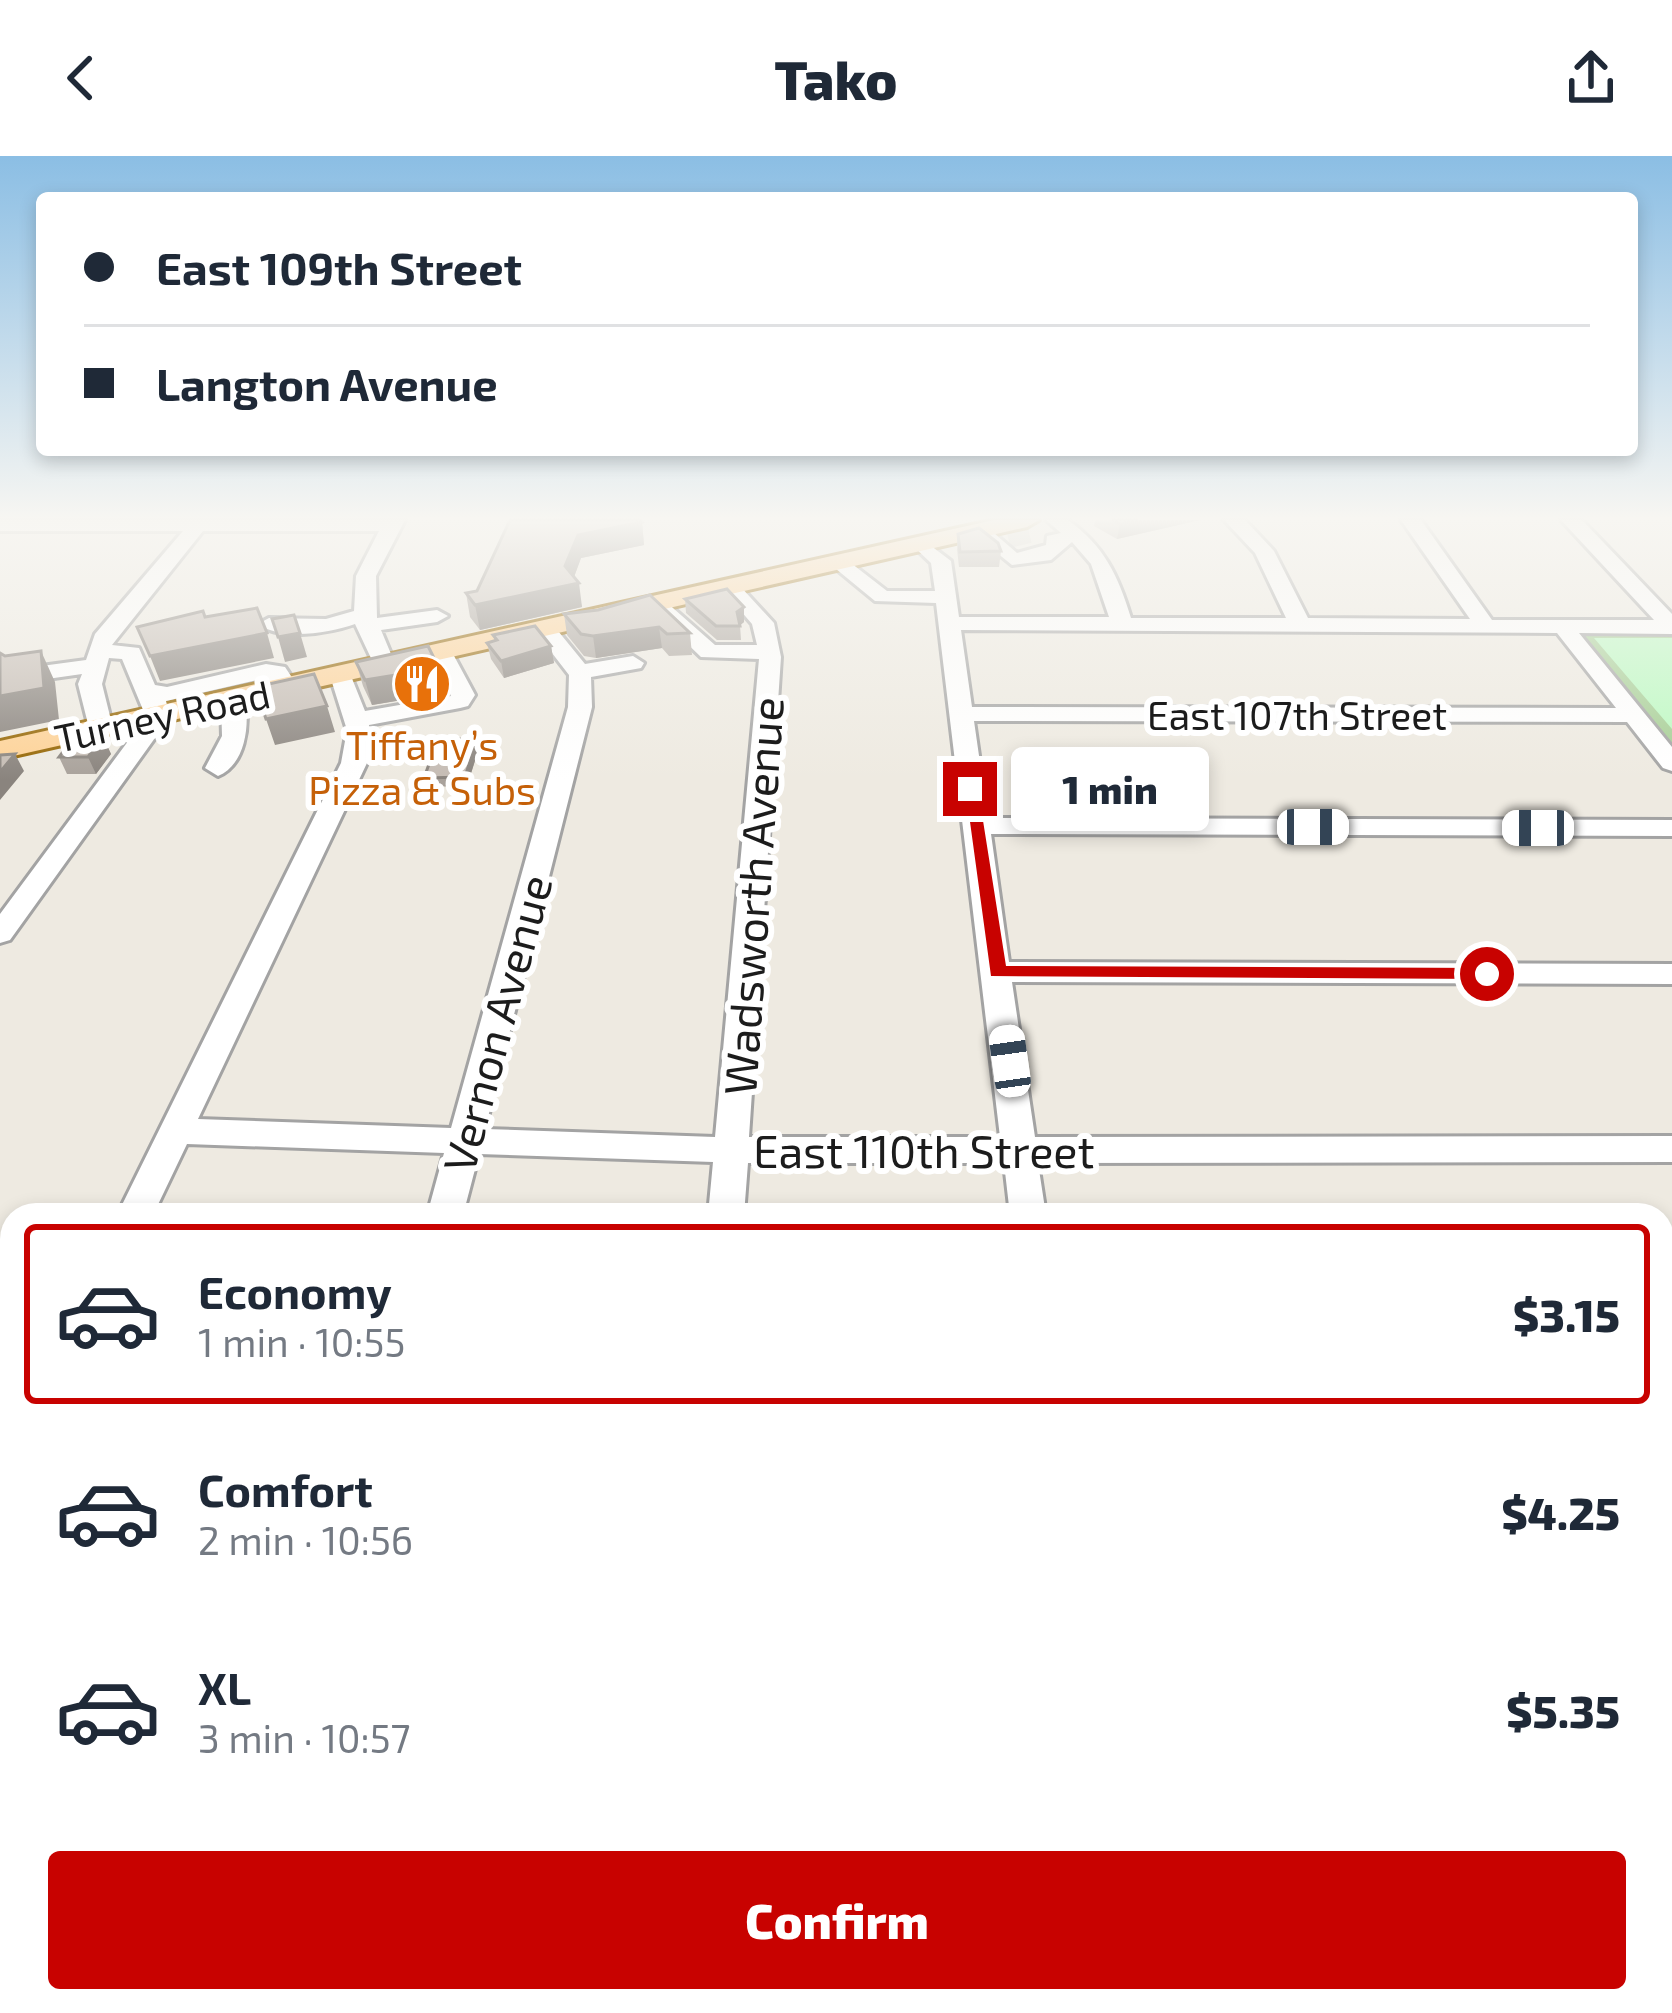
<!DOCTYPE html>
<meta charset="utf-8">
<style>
body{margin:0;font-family:"Exo 2",sans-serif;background:#f6f6f7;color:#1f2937;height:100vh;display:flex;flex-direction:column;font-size:45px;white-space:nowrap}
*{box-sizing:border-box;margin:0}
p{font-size:39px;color:#747a83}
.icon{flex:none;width:66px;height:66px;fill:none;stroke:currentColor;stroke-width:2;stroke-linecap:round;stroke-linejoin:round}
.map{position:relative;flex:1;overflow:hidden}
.panel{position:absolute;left:0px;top:1047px;width:1674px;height:810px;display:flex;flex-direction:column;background:#fff;border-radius:36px 36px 0 0;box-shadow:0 6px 18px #0003}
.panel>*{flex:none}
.top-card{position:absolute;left:36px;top:36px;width:1602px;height:264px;border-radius:12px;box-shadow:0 6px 18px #0003;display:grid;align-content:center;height:264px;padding:0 48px;background:#fff}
.end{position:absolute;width:54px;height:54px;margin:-27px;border:15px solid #c80200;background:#fff;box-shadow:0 0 0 6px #fff}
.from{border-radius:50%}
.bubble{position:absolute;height:84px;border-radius:12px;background:#fff;box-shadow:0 6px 18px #0003;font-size:39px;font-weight:800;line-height:84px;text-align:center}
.car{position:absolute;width:36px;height:72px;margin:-36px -18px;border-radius:15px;box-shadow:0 0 9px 3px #0007;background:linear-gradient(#fff 24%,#345 0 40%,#fff 0 76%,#345 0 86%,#fff 0)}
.top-card b{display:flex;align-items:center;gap:42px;height:114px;font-size:45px}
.top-card b+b{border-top:3px solid #e0e1e3}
.top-card i{width:30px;height:30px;background:#1f2937}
ul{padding:21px 0 0;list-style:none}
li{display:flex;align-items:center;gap:36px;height:180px;margin:0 24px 18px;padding:0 24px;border:6px solid transparent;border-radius:12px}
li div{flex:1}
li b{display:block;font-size:45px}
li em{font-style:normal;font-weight:800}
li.on{border-color:#c80200}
li>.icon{width:108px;height:108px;stroke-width:1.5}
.button{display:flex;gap:24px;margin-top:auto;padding:24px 48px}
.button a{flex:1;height:138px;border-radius:12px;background:#c80200;color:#fff;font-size:48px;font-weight:800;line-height:138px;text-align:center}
header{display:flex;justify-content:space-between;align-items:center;height:156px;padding:0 48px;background:#fff;font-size:54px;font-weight:800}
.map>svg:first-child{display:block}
.forest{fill:#a5ce94}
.park{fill:#bbfac1}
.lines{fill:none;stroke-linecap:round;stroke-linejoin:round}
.minor-tunnel{stroke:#cecbc3;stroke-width:22;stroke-dasharray:22 10;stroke-linecap:butt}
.minor-casing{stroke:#a3a3a3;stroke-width:6}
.major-casing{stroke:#946400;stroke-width:6}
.minor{fill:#fff;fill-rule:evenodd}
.major{fill:#fed296;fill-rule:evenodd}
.wall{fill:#a9a29b}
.shaded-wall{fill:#8a847e}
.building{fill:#c5bcb4;stroke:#8a847e;stroke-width:3}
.route{fill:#c80200}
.labels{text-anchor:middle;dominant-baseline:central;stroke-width:12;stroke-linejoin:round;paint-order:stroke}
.far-street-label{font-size:39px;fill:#1c1c1c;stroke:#fff}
.far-food-label{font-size:39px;fill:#c56008;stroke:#fff}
.street-label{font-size:45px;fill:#1c1c1c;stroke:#fff}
</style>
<header><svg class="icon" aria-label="back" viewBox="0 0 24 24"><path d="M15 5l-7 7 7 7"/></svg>Tako<svg class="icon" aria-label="share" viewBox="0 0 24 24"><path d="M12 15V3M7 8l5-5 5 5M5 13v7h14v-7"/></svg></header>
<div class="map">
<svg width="1672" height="1857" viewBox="0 0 1672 1857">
<rect width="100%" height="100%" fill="#eeeae1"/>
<!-- forest -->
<path class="forest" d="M 1672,471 L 1672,607 L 1564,472 Z"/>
<!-- park -->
<path class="park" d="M 1594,482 L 1672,482 L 1672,574 L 1672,573 Z"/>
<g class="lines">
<!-- minor-tunnel -->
<path class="minor-tunnel" d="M 1008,381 L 1029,376"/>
<defs>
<path id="minor" d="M 0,364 L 405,364 L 376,420 L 377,462 L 437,454 L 448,460 L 437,466 L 381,474 L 396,510 L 385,517 L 377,515 L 355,468 C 329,477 281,485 258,468 L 269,462 L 326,463 L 354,455 L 356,420 L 379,375 L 203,375 L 112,489 L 139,492 L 155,529 L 167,531 L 266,508 L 285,511 L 299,532 L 295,537 L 279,537 L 266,522 L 166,545 L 170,561 L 10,784 L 0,787 L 0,758 L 146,561 L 122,503 L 109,502 L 102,528 L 113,572 L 101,579 L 89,572 L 78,528 L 82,518 L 19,527 L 8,520 L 19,513 L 86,504 L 95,478 L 183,375 L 0,375 Z
M 1046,364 L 1068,364 C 1104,390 1118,419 1131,462 L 1286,462 L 1255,397 L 1224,364 L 1245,364 L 1274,395 L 1308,462 L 1470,463 L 1401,364 L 1421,364 L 1492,464 L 1654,464 L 1561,364 L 1582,364 L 1672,458 L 1672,478 L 1579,477 L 1672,591 L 1672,615 L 1663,612 L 1627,566 L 974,565 L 988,662 L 1672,664 L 1672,680 L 991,678 L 1009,806 L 1672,808 L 1672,828 L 1012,826 L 1035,981 L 1672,980 L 1672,1006 L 1038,1007 L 1046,1059 L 1010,1059 L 1004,1007 L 748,1007 L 744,1059 L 708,1059 L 713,1006 L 479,998 L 463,1059 L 427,1059 L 444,997 L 187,988 L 153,1059 L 117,1059 L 341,607 L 347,574 L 330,520 L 341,513 L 349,515 L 365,555 L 451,540 L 431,498 L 442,491 L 453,498 L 475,539 L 468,550 L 460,552 L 369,569 L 367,607 L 198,963 L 451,972 L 568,551 L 569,519 L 535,475 L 546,468 L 554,470 L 585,508 L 633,500 L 644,507 L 641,512 L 591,521 L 592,551 L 485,973 L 715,981 L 759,503 L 701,501 L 647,449 L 651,445 L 665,445 L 715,489 L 757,489 L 752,468 L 722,433 L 732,427 L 739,429 L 774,467 L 781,501 L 749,981 L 1000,981 L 936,447 L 875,445 L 830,408 L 847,404 L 887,435 L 935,435 L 931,407 L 912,389 L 922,383 L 951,405 L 959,461 L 1109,461 L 1091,408 L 1072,386 L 1051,404 L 1012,409 L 970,375 L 987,371 L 1017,397 L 1046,389 L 1047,380 L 1061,377 ZM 961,474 L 1557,477 L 1616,552 L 972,551 Z
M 233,537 L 245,544 C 250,570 245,609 218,620 L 205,612 L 222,580 L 221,544 Z
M 1662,1217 L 1672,1217 L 1672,1253 L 1662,1253 Z
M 12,1291 L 12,1350 L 0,1355 L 0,1295 Z
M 200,1845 L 256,1845 L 252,1857 L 196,1857 Z
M 630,1845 L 686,1845 L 685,1857 L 629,1857 Z
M 1093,1845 L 1149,1845 L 1151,1857 L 1095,1857 Z"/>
<path id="major" d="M 994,364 L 1039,364 L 1027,371 L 0,603 L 0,585 Z"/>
</defs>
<!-- minor casing -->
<use href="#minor" class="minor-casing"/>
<!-- major casing -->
<use href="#major" class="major-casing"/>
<!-- minor -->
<use href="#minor" class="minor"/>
<!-- major -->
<use href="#major" class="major"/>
</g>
<!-- wall -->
<path class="wall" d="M 1095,364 L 1200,364 L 1117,383 L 1094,370 Z
M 642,366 L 644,389 L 581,402 L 574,421 L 582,451 L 480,474 L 470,461 L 466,437 L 477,435 Z
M 958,378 L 1001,395 L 999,411 L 959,411 L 957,393 Z
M 685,443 L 744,451 L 744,466 L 740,469 L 741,484 L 717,484 L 686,457 Z
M 598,454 L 690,477 L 692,499 L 669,500 L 662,492 L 596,502 L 584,500 L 567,479 L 564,458 Z
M 493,479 L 551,490 L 554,507 L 504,522 L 491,503 L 487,487 L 495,485 Z
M 356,506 L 444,537 L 372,549 L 363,530 Z
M 103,581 L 111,598 L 96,618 L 67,618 L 59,601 Z
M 477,583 L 479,592 L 467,630 L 426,631 L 424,622 L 450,597 Z"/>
<!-- shaded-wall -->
<path class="shaded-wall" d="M 1138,364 L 1200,364 L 1117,383 L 1120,368 Z
M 642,366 L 644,389 L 581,402 L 571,429 L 579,427 L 582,451 L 480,474 L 475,449 L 565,410 L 578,379 Z
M 744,451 L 744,466 L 738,471 L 737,456 Z
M 659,471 L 662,492 L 596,502 L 593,480 Z
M 267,477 L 274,502 L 160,525 L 150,500 Z
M 300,477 L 307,501 L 285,506 L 278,481 Z
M 551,490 L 554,507 L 504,522 L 501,505 Z
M 41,495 L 55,526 L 59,564 L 0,576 L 0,540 Z
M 439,512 L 444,537 L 372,549 L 365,524 Z
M 327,550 L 335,576 L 275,589 L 266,563 Z
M 103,581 L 111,598 L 96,618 L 88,601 Z
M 477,583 L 479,592 L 467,630 L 465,621 Z
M 15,598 L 24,615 L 0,644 L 0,616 Z"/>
<!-- building -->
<path class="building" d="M 510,364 L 640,364 L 642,366 L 578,379 L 565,410 L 579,427 L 475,449 L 466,437 L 477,435 Z
M 1112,364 L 1138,364 L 1120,368 Z
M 979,372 L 998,387 L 1001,395 L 960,396 L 958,378 Z
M 727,433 L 744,451 L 737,456 L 740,470 L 716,470 L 685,443 Z
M 650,439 L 690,477 L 667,478 L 659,471 L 593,480 L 581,478 L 564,458 L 598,454 Z
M 257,452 L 267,477 L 150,500 L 137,471 L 203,455 L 205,461 Z
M 294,459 L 300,477 L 278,481 L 272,463 Z
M 535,470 L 551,490 L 501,505 L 487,487 L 497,484 L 493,479 Z
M 428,490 L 439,512 L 365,524 L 356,506 Z
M 41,495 L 44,532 L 0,540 L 0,497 L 5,500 Z
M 314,518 L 327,550 L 266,563 L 255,531 Z
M 75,580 L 103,581 L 88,601 L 59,601 Z
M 449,583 L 477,583 L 465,621 L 424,622 L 433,597 L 450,597 Z
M 15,598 L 0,616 L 0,599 Z"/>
<!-- sky -->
<linearGradient id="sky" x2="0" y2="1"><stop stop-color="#8bbee4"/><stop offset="0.58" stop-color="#f7f6f2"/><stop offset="1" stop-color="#f7f6f2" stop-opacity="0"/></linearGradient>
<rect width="1672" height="624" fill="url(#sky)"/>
<!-- route -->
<path class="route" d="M 965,629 L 978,633 L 1006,810 L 1487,812 L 1496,818 L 1487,823 L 991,820 Z"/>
<!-- icons -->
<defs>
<symbol id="restaurant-disc" viewBox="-11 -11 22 22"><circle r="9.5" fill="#e8710a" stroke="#fff"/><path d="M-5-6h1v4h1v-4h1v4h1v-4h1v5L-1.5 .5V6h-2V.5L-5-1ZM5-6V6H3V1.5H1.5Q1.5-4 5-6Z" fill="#fff"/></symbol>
</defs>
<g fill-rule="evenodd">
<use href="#restaurant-disc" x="389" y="495" width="66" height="66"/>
</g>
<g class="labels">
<!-- far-street labels -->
<g class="far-street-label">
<text x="1297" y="558">East 107th Street</text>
<text transform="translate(162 559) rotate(-12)">Turney Road</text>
</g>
<!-- far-food labels -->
<g class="far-food-label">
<text x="422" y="588">Tiffany’s<tspan x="422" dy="45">Pizza &amp; Subs</tspan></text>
</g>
<!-- street labels -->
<g class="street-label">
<text transform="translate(752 740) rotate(-86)">Wadsworth Avenue</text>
<text transform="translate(496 867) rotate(-75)">Vernon Avenue</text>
<text x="924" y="994">East 110th Street</text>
</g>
</g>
</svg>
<i class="end from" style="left:1487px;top:818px"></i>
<i class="end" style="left:970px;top:633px"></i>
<div class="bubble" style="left:1011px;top:591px;width:198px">1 min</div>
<i class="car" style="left:1313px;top:671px;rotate:90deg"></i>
<i class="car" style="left:1538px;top:672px;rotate:270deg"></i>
<i class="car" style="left:1010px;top:905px;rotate:352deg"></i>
<div class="top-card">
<b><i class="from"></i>East 109th Street</b>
<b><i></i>Langton Avenue</b>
</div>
<section class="panel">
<ul>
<li class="on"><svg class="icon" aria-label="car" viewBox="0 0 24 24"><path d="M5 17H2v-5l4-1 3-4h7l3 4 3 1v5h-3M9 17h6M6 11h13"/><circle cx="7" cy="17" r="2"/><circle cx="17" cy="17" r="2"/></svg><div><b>Economy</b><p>1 min · 10:55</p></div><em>$3.15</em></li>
<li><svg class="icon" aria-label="car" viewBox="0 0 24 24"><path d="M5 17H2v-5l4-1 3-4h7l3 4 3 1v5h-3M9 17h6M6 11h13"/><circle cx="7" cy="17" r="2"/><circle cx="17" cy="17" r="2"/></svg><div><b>Comfort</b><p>2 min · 10:56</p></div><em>$4.25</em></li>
<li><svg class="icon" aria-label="car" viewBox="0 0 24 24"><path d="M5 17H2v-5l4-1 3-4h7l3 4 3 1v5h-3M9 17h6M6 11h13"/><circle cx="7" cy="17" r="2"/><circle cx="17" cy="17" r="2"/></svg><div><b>XL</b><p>3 min · 10:57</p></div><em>$5.35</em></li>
</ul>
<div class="button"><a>Confirm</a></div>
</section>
</div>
